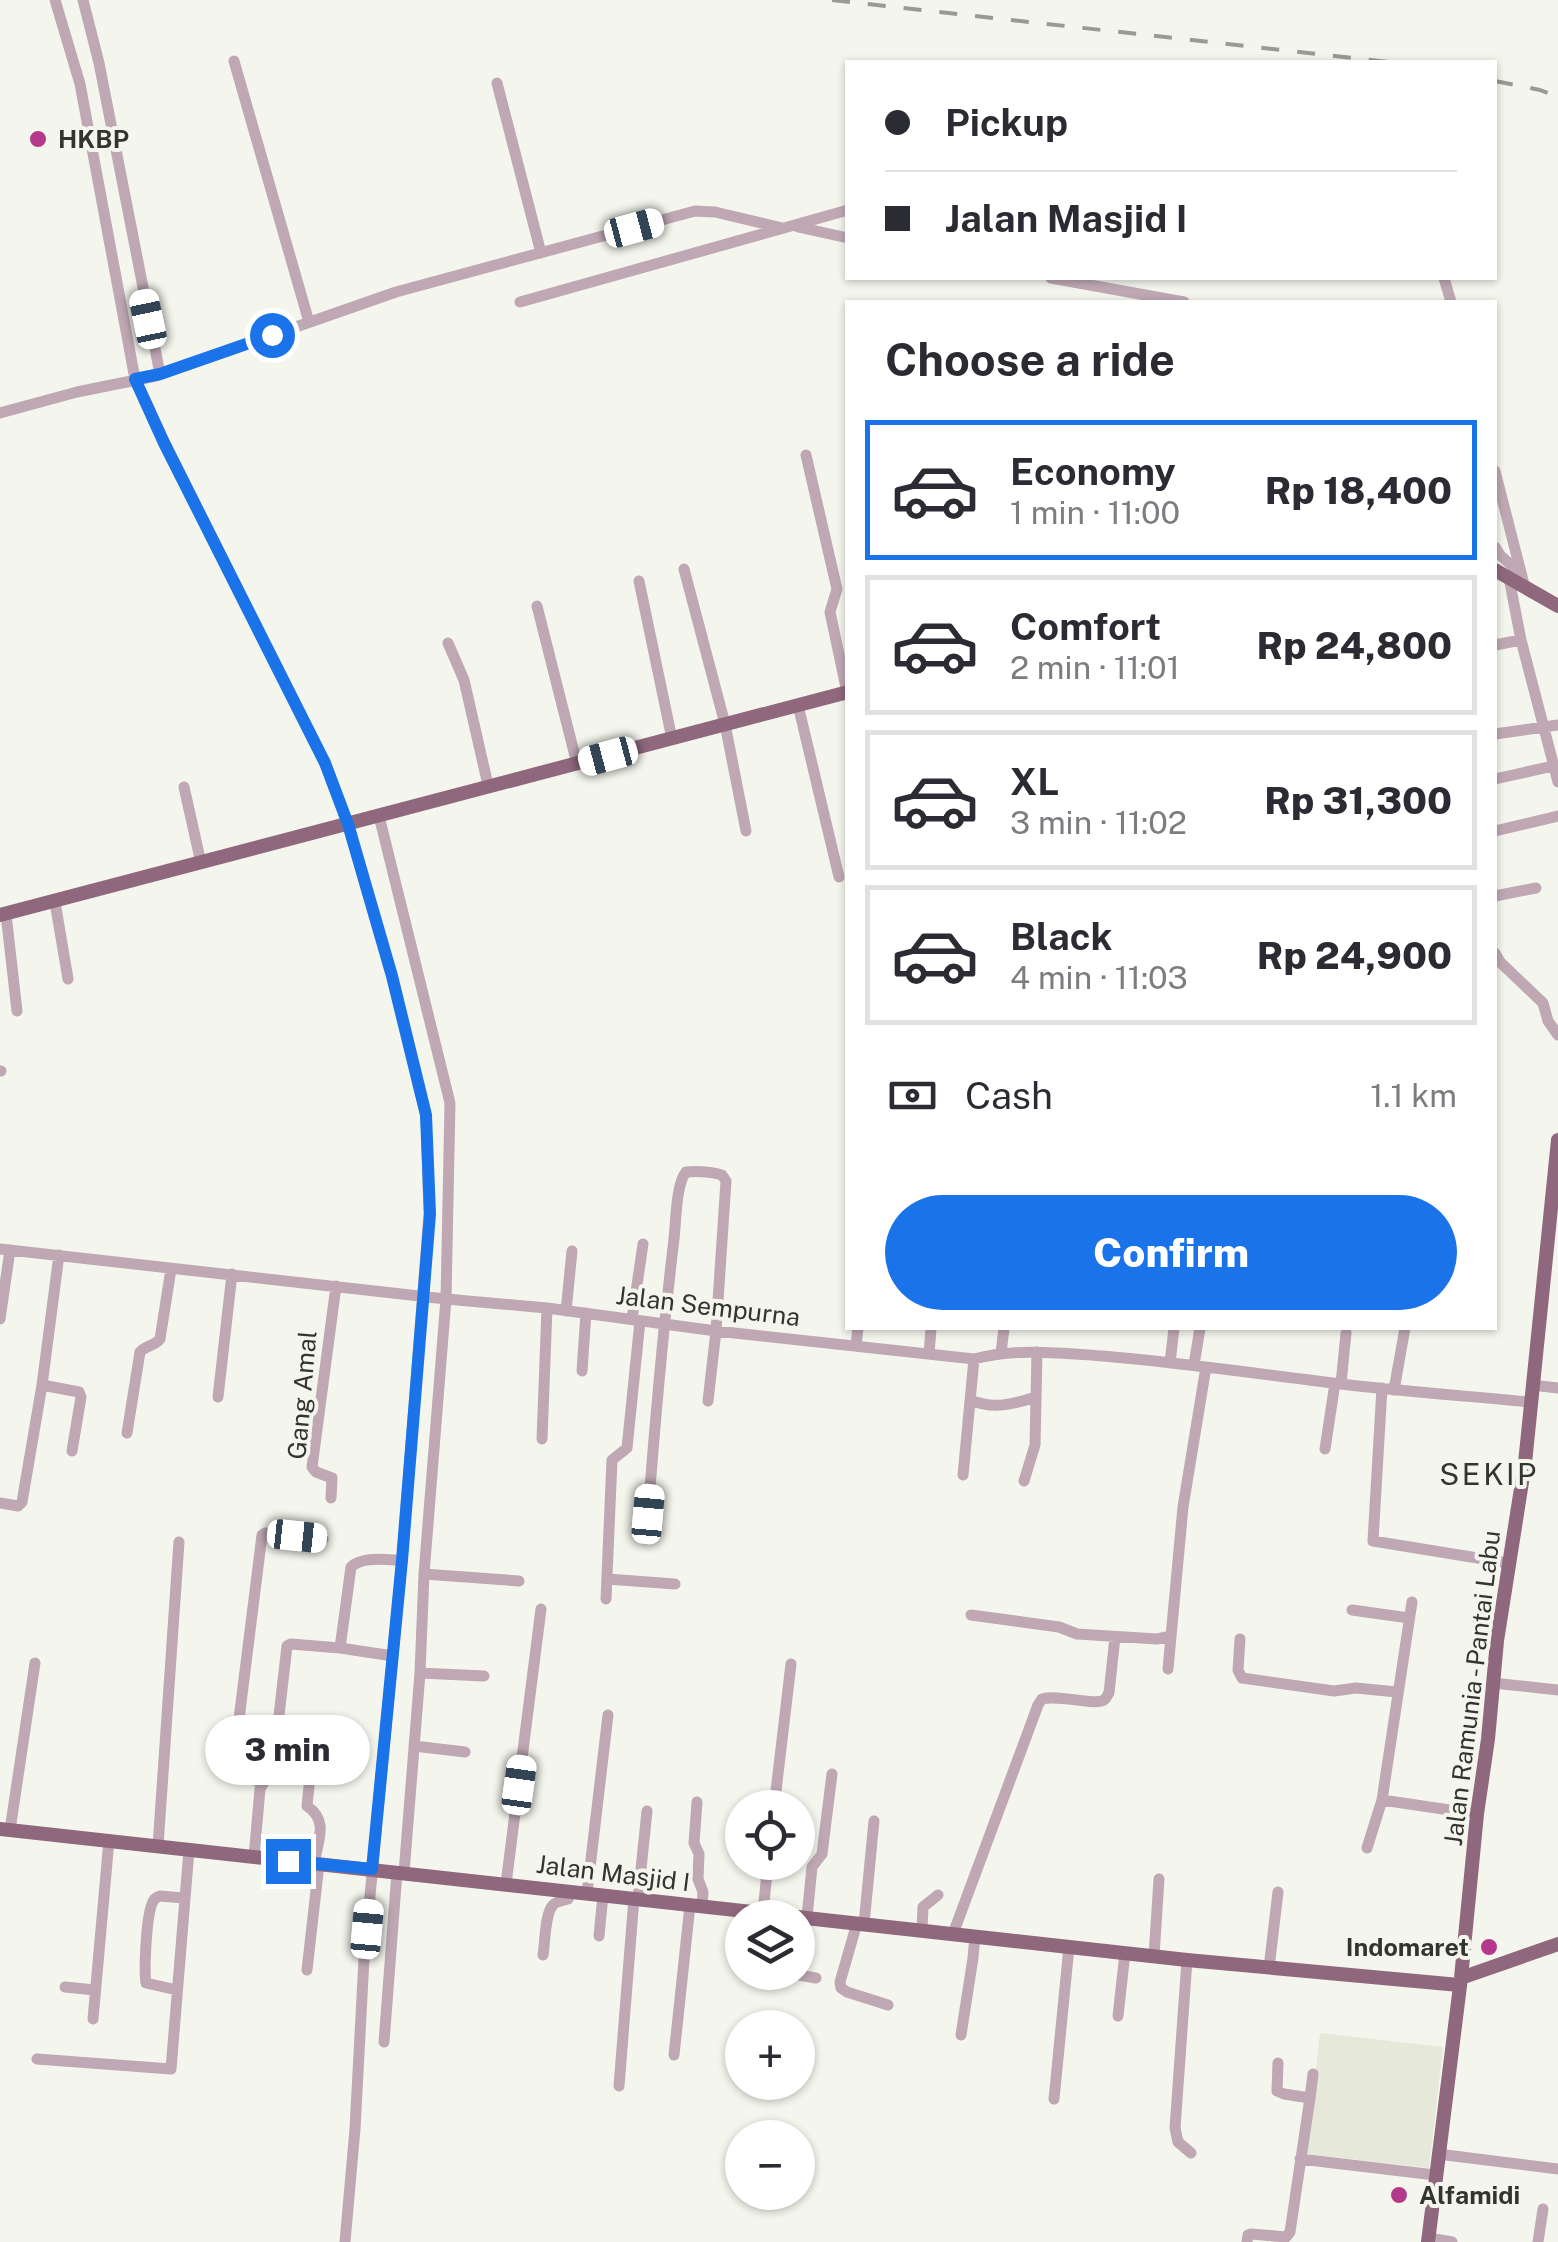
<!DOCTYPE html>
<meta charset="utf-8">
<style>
body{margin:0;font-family:"Public Sans",sans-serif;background:#f2f2f3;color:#2b2b33;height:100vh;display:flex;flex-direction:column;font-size:38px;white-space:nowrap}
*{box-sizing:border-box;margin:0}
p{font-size:32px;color:#7c7c81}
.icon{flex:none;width:55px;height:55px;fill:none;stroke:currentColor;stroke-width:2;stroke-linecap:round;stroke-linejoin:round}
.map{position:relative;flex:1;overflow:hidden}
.drawer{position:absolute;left:845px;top:300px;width:652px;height:1030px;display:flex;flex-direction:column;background:#fff;border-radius:0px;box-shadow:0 2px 8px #0004}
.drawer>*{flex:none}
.guide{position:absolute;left:845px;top:60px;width:652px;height:220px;border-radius:0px;box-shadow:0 2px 8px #0004;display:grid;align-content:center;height:220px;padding:0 40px;background:#fff}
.fabs{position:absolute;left:725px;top:1790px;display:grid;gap:20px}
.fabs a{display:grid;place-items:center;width:90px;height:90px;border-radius:50%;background:#fff;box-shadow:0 2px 8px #0004;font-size:50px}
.end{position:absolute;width:45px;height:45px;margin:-22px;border:12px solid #1a73e8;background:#fff;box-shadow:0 0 0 5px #fff}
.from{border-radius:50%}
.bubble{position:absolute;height:70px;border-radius:35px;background:#fff;box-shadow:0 2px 8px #0004;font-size:32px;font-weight:800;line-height:70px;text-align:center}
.car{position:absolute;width:30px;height:60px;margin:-30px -15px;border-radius:12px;box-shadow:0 0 8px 2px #0007;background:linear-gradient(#fff 24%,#345 0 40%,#fff 0 76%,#345 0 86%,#fff 0)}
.guide b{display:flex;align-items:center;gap:35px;height:95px;font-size:38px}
.guide b+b{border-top:2px solid #e1e1e2}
.guide i{width:25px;height:25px;background:#2b2b33}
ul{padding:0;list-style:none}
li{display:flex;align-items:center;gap:30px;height:140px;margin:0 20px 15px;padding:0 20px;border:5px solid #e1e1e2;border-radius:0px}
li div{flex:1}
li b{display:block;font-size:38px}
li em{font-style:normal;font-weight:800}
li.active{border-color:#1a73e8}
li>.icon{width:90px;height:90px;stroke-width:1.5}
h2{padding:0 40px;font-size:45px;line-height:120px}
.pay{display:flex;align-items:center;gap:25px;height:110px;padding:0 40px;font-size:38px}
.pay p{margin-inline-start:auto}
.primary-button{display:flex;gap:20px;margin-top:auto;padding:20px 40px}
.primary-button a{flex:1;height:115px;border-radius:60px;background:#1a73e8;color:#fff;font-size:40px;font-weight:800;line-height:115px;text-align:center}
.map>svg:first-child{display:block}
.built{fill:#e6e8da}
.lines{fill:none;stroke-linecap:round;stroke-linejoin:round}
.minor{stroke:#bfa8b4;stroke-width:11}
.major{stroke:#90687e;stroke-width:14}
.rail{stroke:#999a94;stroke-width:4;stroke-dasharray:18 18;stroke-linecap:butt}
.route{stroke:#1a73e8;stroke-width:12}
.poi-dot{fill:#b5398a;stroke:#f4f6ed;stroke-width:4}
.labels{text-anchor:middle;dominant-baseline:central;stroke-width:8;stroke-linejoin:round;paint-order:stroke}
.poi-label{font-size:25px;font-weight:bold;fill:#333330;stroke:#f4f6ed;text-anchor:start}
.street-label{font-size:25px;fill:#333330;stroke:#f4f6ed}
.quarter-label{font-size:30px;letter-spacing:2.5px;fill:#333330;stroke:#f4f6ed}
</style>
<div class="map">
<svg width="1558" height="2242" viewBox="0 0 1558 2242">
<rect width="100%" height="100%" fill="#f4f6ed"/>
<!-- built -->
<path class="built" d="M 1320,2033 L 1443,2047 L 1429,2168 L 1306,2154 Z"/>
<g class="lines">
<!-- minor -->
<path class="minor" d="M 55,0 L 80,84 L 135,379 L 165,443 L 325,763 L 348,825 L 392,976 L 426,1115 L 429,1214 L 402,1560 L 364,1959 L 355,2129 L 345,2242
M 83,0 L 99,63 L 160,374
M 234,61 L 309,322
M 497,83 L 541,253
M 798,227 L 848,238
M 1051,278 L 1184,302
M 1444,278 L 1451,302
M 520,302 L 848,210
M 0,413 L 77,392 L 156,376 L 396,292 L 695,211 L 715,212 L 782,228
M 806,455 L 837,589 L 830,612 L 847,692
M 1495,471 L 1525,588
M 1495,547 L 1500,555 L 1521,574
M 684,569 L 725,724 L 746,831
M 1509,578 L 1521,640 L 1558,782
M 639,581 L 672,739
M 537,606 L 577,764
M 448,643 L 464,680 L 488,785
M 1495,645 L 1521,640
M 798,705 L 839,877
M 1495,734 L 1558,725
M 1495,779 L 1553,766
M 184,787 L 201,863
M 379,816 L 450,1103 L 446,1299 L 424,1574 L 420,1673 L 404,1873
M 1495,831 L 1558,816
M 1495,896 L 1536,888
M 55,902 L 68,979
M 6,914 L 17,1011
M 1495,953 L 1500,962 L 1543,1003 L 1548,1021 L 1558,1035
M 0,1071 L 1,1071
M 0,1249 L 446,1299 L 547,1308 L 716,1331 L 974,1359 C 1017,1348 1059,1353 1103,1356 C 1172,1362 1240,1371 1309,1380 C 1382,1390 1456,1395 1530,1402
M 566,1311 L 572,1251
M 0,1319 L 10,1250
M 632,1319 L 643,1244
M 856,1345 L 858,1328
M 1001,1353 L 1004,1328
M 929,1354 L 931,1328
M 1170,1363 L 1174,1328
M 1194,1365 L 1200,1328
M 582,1371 L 586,1313
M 1341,1384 L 1346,1333
M 42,1385 L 79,1392 L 81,1397 L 72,1451
M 1532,1385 L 1558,1388
M 1382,1388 L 1373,1541 L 1508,1563
M 1394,1390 L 1405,1328
M 218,1397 L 232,1274
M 971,1400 C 993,1410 1014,1404 1036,1397
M 127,1433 L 140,1352 C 146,1345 155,1346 160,1339 L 171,1269
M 542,1439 L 547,1308
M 1325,1449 L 1335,1383
M 963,1475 L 974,1359
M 1024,1481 L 1035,1445 L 1037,1352
M 331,1498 L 332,1478 L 316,1472 L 312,1467 L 336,1286
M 0,1503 L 18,1506 L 22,1502 L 42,1385 L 59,1255
M 648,1514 C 655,1422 663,1330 674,1239 C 676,1221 676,1184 686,1172 C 698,1171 711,1172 722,1175 L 726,1181 L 716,1331 L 708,1401
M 424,1574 L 519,1581
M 607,1579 L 675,1584
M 606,1599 L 612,1460 L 627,1448 L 640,1321
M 1412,1602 L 1382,1800 L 1477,1814
M 1352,1610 L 1409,1618
M 971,1615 L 1059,1627 L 1077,1634 L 1157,1639 L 1171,1636
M 1240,1639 L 1238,1670 L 1242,1678 L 1334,1691 L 1356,1688 L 1397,1692
M 340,1648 L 393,1656
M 1168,1669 L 1183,1507 L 1206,1367
M 420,1673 L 484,1676
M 1493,1683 L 1558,1690
M 414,1746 L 465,1752
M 311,1766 L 307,1806 C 329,1821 318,1840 314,1864
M 264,1782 L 232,1775 L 262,1535 L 265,1533 L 323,1539
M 697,1802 L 694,1843 L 699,1854 L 698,1879 L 703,1892 L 702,1907
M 774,1808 L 791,1664
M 10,1830 L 35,1663
M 158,1846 L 179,1542
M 1367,1848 L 1382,1800
M 254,1857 L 260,1789 L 264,1782 L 272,1776 L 287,1646 L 291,1644 L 340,1648 L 351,1567 C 363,1556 385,1560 402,1560
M 506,1884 L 541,1609
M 587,1893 L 608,1715
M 638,1898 L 647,1811
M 763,1913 L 768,1862
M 807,1917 L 812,1867 L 822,1854 L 832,1774
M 857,1923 L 840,1982 L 841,1988 L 847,1992 L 888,2005
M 864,1924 L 874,1821
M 922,1930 L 923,1907 L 938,1895
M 953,1934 L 1038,1705 L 1042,1699 C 1058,1694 1095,1706 1104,1700 C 1107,1698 1107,1695 1109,1693 L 1115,1637
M 599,1936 L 603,1895
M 798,1939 L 800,1916
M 543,1955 C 545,1943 545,1913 553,1905 C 555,1902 565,1900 568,1899 L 572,1891
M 1154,1956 L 1159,1879
M 1187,1960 L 1175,2128 L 1178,2142 L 1191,2153
M 1269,1968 L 1278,1892
M 307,1970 L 319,1864
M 779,1972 L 793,1972
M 793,1974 L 816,1978
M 65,1987 L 95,1990
M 177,1990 L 146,1983 C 144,1970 146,1910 154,1900 C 155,1898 158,1897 160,1896 L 184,1898
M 1118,2016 L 1125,1953
M 93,2019 L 109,1840
M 961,2035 L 973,1958 L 975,1936
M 384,2042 L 397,1872
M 674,2055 L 690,1905
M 37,2059 L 171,2069 L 189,1850
M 619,2086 L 634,1898
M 1310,2098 L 1313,2074
M 1054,2099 L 1069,1947
M 1438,2154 L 1558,2169
M 1300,2159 L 1435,2175
M 1429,2238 L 1452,2242
M 1247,2242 L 1248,2235 L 1251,2234 L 1286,2237 L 1290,2232 L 1310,2098 L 1284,2094 L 1277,2091 L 1278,2063
M 1538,2242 L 1543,2209"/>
<!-- major -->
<path class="major" d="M 1495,570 L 1558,606
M 0,915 L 848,692
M 0,1829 L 1187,1960 L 1459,1985
M 1461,1978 L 1558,1944
M 1428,2242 L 1461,1978 L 1477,1814 L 1488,1739 L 1497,1641 L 1525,1463 L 1558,1140"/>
<!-- rail -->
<path class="rail" d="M 832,0 L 1389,62
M 1495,81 L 1540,90 L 1558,97"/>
</g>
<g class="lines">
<!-- route -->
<path class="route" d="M 272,335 L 160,374 L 135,379 L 164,443 L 325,763 L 348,824 L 392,976 L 426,1115 L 430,1214 L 402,1560 L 372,1869 L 288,1861"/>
</g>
<!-- markers -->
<g class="poi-dot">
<circle cx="38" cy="139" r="10"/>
<circle cx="1489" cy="1947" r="10"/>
<circle cx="1399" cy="2195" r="10"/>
</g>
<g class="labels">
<!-- poi labels -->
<g class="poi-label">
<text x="58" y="139">HKBP</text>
<text x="1469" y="1947" text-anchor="end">Indomaret</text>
<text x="1419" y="2195">Alfamidi</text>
</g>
<!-- street labels -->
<g class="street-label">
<text transform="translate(708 1306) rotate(7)">Jalan Sempurna</text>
<text transform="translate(302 1395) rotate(-85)">Gang Amal</text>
<text transform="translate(1472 1688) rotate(-83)">Jalan Ramunia - Pantai Labu</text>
<text transform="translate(613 1873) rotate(7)">Jalan Masjid I</text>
</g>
<!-- quarter labels -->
<g class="quarter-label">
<text x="1489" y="1474">SEKIP</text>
</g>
</g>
</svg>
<div class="fabs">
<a><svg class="icon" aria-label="locate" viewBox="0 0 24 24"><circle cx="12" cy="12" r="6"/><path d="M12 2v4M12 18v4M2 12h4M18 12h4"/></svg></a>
<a><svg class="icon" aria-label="layers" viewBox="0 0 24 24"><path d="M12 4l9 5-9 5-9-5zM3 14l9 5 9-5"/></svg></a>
<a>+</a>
<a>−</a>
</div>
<i class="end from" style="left:272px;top:335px"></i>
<i class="end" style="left:288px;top:1861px"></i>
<div class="bubble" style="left:205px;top:1715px;width:165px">3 min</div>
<i class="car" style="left:634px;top:228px;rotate:75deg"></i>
<i class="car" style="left:148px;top:319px;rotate:348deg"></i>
<i class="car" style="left:608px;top:756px;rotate:255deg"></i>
<i class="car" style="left:648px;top:1514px;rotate:5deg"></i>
<i class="car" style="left:297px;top:1536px;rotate:96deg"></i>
<i class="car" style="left:519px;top:1785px;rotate:8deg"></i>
<i class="car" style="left:367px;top:1929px;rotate:5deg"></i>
<div class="guide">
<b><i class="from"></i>Pickup</b>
<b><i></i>Jalan Masjid I</b>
</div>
<section class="drawer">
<h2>Choose a ride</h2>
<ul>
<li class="active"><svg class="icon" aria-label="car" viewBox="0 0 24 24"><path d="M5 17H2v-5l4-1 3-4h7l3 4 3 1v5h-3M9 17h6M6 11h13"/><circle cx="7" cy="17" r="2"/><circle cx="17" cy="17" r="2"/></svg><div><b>Economy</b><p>1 min · 11:00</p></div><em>Rp 18,400</em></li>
<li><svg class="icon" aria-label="car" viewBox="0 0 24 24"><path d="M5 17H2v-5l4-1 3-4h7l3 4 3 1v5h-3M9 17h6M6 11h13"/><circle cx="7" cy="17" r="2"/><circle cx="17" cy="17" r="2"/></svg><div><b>Comfort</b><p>2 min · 11:01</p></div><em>Rp 24,800</em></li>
<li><svg class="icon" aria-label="car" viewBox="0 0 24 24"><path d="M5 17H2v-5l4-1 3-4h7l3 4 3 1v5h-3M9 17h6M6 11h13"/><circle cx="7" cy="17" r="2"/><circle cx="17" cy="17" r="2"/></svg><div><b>XL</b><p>3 min · 11:02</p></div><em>Rp 31,300</em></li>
<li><svg class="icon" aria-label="car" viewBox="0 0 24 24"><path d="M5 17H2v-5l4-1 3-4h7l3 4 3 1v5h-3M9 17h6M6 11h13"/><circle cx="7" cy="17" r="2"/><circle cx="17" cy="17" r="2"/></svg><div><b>Black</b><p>4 min · 11:03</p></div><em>Rp 24,900</em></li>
</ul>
<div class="pay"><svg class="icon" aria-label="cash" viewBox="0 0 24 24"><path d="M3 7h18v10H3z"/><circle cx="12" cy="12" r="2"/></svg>Cash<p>1.1 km</p></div>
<div class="primary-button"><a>Confirm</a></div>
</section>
</div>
